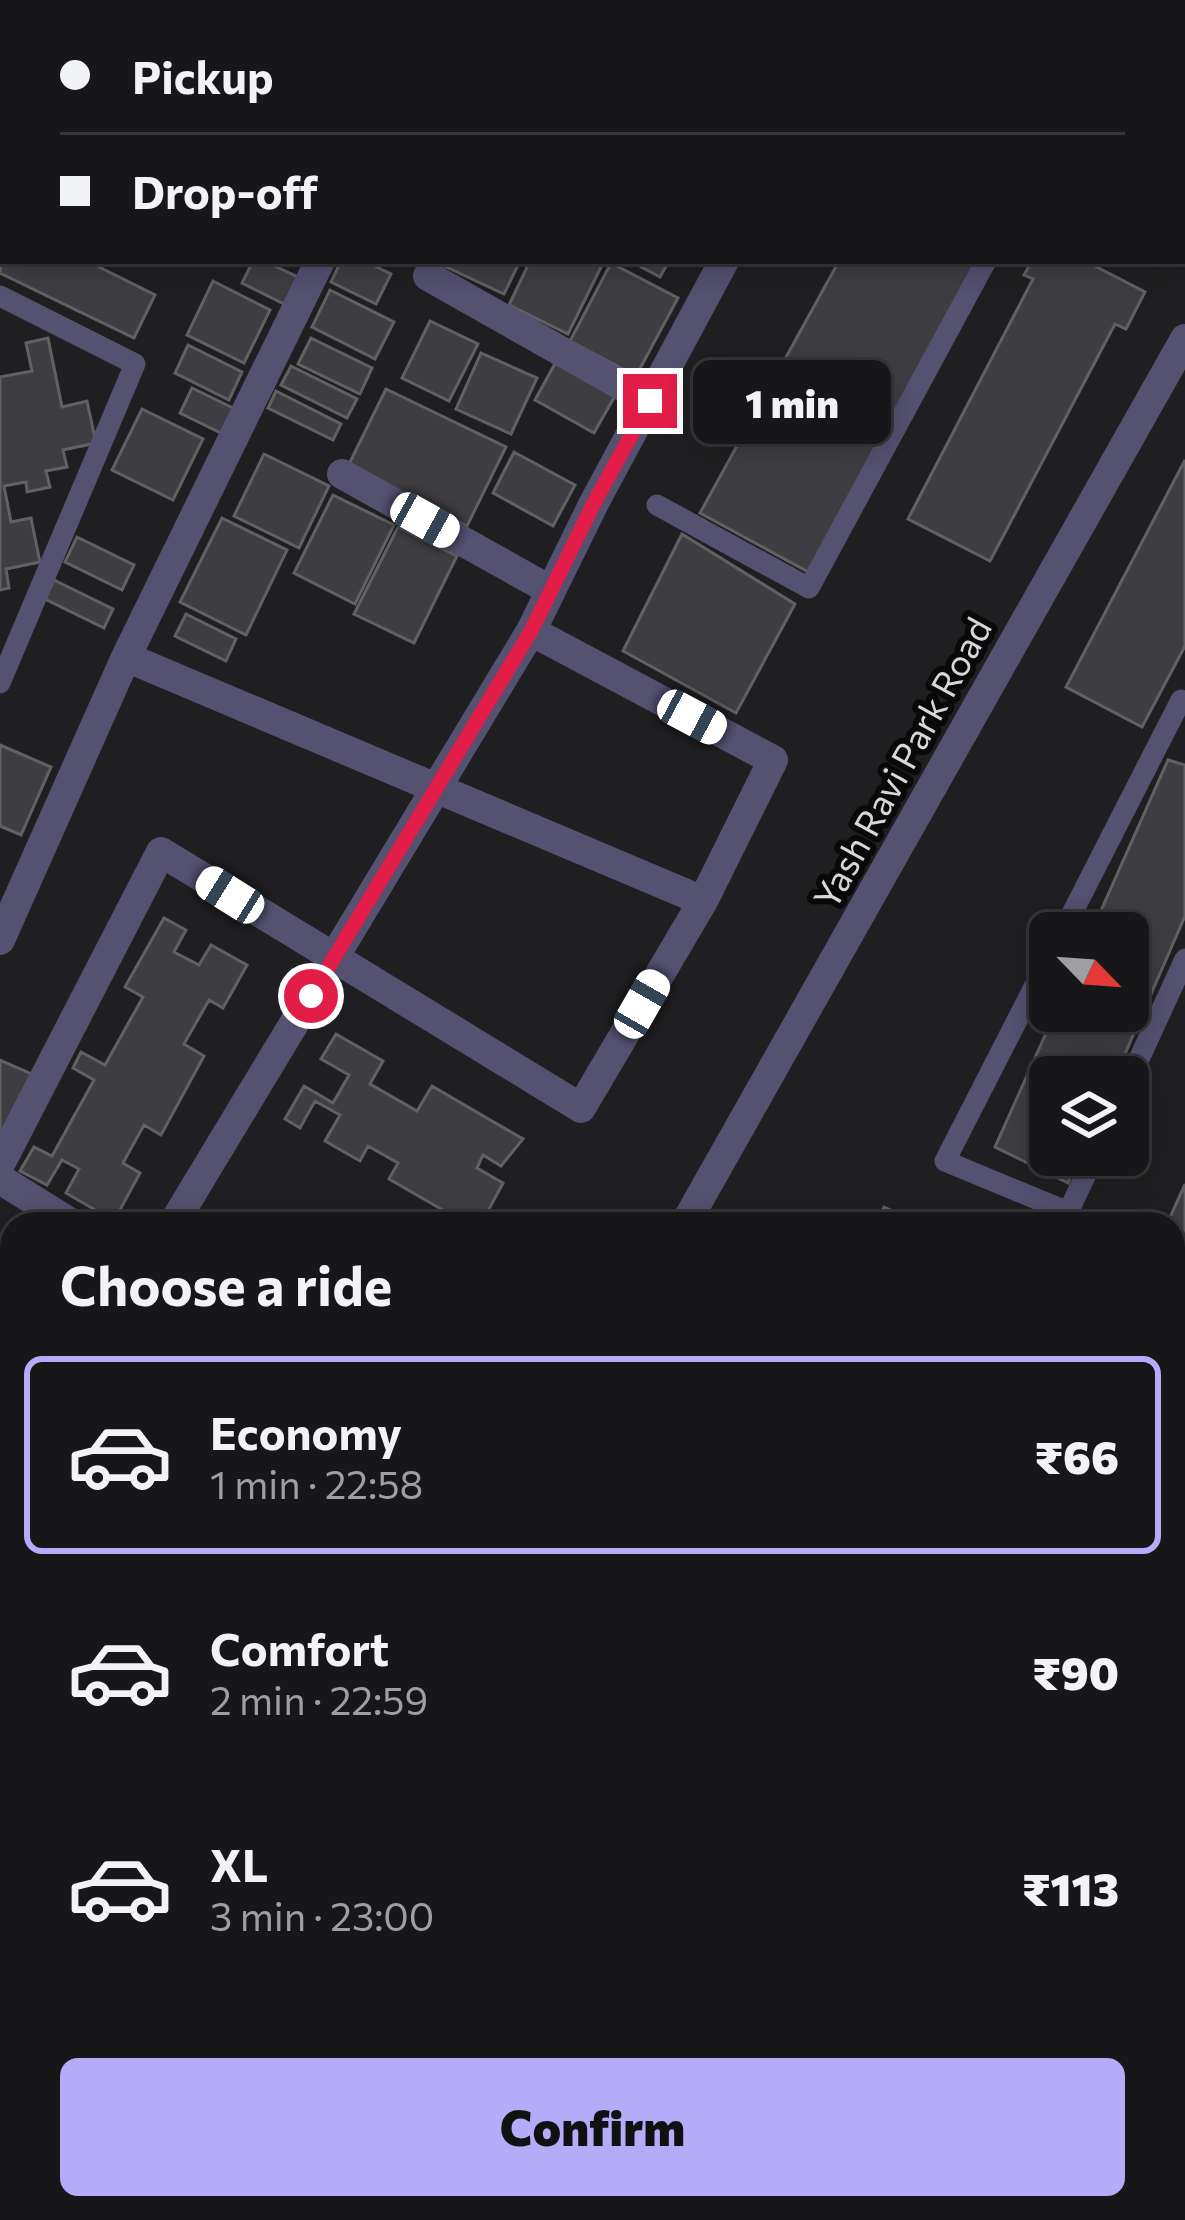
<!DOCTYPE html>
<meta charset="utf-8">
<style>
body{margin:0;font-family:Commissioner,sans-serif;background:#242426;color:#f1f3f6;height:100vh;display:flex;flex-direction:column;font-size:45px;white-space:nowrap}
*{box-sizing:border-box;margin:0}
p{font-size:39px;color:#9e9fa2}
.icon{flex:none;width:66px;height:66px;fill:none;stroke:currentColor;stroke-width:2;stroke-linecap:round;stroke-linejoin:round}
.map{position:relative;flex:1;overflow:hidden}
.details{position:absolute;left:0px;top:1212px;width:1185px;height:1008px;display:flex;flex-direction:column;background:#171719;border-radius:36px 36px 0 0;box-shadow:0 6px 30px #0003,0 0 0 3px #363638}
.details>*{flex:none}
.top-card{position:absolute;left:0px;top:0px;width:1185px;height:264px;box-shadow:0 6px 30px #0003,0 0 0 3px #363638;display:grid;align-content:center;height:264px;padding:0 60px;background:#171719}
.needle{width:78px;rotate:115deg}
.controls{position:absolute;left:1029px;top:912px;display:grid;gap:24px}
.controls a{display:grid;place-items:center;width:120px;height:120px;border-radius:18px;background:#171719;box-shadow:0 6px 30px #0003,0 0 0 3px #363638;font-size:60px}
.end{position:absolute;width:54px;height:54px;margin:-27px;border:15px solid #e11d48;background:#fff;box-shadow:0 0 0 6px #fff}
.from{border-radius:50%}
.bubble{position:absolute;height:84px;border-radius:18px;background:#171719;box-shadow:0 6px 30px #0003,0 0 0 3px #363638;font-size:39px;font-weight:800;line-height:84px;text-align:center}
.car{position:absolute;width:36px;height:72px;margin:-36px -18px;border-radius:15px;box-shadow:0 0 9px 3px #0007;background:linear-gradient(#fff 24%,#345 0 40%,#fff 0 76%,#345 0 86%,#fff 0)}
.top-card b{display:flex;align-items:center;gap:42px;height:114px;font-size:45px}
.top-card b+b{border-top:3px solid #363638}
.top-card i{width:30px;height:30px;background:#f1f3f6}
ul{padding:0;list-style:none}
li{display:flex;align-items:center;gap:36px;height:198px;margin:0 24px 18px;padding:0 36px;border:6px solid transparent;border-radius:18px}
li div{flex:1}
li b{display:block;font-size:45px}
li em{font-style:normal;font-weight:800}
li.active{border-color:#b4acf9}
li>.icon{width:108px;height:108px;stroke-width:1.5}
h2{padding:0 60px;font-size:54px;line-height:144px}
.action{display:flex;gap:24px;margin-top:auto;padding:24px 60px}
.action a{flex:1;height:138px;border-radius:18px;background:#b4acf9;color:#111;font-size:48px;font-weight:800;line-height:138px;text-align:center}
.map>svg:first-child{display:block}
.building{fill:#3e3d41;stroke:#616164;stroke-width:3}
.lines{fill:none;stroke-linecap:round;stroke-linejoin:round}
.lane{stroke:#545171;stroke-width:21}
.street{stroke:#545171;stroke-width:30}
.secondary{stroke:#716d9f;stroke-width:30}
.route{stroke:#e11d48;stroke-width:15}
.labels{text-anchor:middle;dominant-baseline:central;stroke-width:12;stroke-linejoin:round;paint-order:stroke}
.street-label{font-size:36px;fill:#d7d7d9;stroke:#09090a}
</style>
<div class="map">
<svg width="1185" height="2220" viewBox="0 0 1185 2220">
<rect width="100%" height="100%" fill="#1f1f21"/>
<!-- building -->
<path class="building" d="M 3,238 L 3,261 L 87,261 L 155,295 L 134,338 L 0,273 Z
M 253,261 L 264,261 L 302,279 L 288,306 L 242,283 Z
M 341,261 L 364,261 L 391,274 L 376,304 L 331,282 Z
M 441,261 L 520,261 L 504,294 L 440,264 Z
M 530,261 L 604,261 L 568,334 L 509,305 Z
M 630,261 L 669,261 L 660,277 Z
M 839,261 L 984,261 L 812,574 L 700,513 Z
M 1032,261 L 1085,261 L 1145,292 L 1126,329 L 1115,324 L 990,561 L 908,519 L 1033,279 L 1024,275 Z
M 611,263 L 678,298 L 636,376 L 570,341 Z
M 213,281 L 270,310 L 244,363 L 187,335 Z
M 330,290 L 394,322 L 375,359 L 312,327 Z
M 430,321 L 478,344 L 449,401 L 402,378 Z
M 48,338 L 62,407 L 87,401 L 96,443 L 63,450 L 67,467 L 46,471 L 50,487 L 27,492 L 26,482 L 4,486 L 11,522 L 31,518 L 40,562 L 6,569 L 9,588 L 0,590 L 0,377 L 32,371 L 26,343 Z
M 311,338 L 372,368 L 360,394 L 298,364 Z
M 188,345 L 242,372 L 229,400 L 175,373 Z
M 481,353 L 537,378 L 511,434 L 456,409 Z
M 557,360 L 616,394 L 594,433 L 535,400 Z
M 291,366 L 357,399 L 347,418 L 281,385 Z
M 192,388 L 239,411 L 227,436 L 180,413 Z
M 386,389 L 506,447 L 467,526 L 347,468 Z
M 276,391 L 341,424 L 333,440 L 268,408 Z
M 142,409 L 203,439 L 173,500 L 112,470 Z
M 514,452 L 575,485 L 553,526 L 493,493 Z
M 264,454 L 329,486 L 299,548 L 234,516 Z
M 1185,460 L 1185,646 L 1142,727 L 1066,687 Z
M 333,495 L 394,525 L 355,604 L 294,573 Z
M 222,518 L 287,550 L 246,635 L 180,602 Z
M 398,527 L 457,556 L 414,643 L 354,614 Z
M 682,534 L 795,604 L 736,713 L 623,651 Z
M 77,537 L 134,565 L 122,590 L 65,562 Z
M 54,580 L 113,609 L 104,628 L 45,599 Z
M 186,614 L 236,639 L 226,661 L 175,636 Z
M 0,745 L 51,767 L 21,835 L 0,826 Z
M 1168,760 L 1185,765 L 1185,916 L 1115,1077 L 1050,1077 L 1050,1155 L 1080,1155 L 1068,1183 L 995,1147 L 1056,1011 L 1128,1011 L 1128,933 L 1091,933 Z
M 164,918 L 186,930 L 174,952 L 199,965 L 211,945 L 247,965 L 223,1008 L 209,1000 L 184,1044 L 204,1056 L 161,1135 L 144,1125 L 123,1163 L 140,1173 L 114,1221 L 66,1193 L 79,1169 L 62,1160 L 47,1185 L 20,1171 L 34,1147 L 52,1156 L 94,1080 L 73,1068 L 81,1052 L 105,1065 L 143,997 L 125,987 Z
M 336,1034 L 383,1061 L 370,1084 L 417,1111 L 432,1086 L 523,1139 L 501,1166 L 483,1155 L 477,1168 L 503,1183 L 481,1224 L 467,1224 L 389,1179 L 398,1163 L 368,1146 L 360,1161 L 325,1141 L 340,1115 L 315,1101 L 300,1128 L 285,1119 L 304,1086 L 333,1103 L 349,1075 L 321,1059 Z
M 0,1060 L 36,1076 L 0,1136 Z
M 1185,1184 L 1185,1284 L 1173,1279 L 1173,1224 L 1167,1224 Z
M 884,1207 L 921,1224 L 876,1224 Z
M 0,1693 L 12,1699 L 12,1759 L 0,1782 Z
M 12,2098 L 12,2180 L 0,2174 L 0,2121 Z
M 65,2208 L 182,2208 L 176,2220 L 88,2220 Z
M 312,2208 L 362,2208 L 386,2220 L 306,2220 Z
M 506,2208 L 602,2208 L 596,2220 L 584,2216 L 582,2220 L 500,2220 Z
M 789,2208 L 885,2208 L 880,2218 L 885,2220 L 783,2220 Z"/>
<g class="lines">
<!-- lane -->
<path class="lane" d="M 62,0 L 67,3
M 0,168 L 3,169
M 0,296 L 135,364 L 0,683
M 657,505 L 809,588 L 986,261
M 1062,933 L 1181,700 L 1185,702
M 1050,956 L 945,1161 L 1068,1212
M 1128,1083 L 1185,959
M 1063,1223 L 1095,1155
M 20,2208 L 43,2220
M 209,2220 L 214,2208
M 464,2220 L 471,2208
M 947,2220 L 953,2208"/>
<!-- street -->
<path class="street" d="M 447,3 L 449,0
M 1008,3 L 1010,0
M 1182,134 L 1185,130
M 428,276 L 649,401
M 342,474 L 550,590
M 126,657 L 703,901
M 0,940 L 126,657 L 320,261
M 0,1164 L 161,852 L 581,1108 L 703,901 L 773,760 L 531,631
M 0,1179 L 72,1224
M 173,1224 L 531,631 L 595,501 L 724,261
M 685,1224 L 1185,339
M 0,1569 L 12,1573
M 1173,1948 L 1185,1931
M 0,1978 L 12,1952"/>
<!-- secondary -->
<path class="secondary" d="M 875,0 L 881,3
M 1182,169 L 1185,171"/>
</g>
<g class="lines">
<!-- route -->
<path class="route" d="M 311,996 L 531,631 L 595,501 L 650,401"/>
</g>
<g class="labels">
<!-- street labels -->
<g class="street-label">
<text transform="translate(901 762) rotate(-61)">Yash Ravi Park Road</text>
</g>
</g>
</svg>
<div class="controls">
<a><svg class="needle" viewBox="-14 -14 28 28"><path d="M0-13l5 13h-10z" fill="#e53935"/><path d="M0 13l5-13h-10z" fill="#9e9fa2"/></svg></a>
<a><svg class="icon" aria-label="layers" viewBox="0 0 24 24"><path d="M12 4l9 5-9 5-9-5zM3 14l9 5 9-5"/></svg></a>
</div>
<i class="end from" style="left:311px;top:996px"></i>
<i class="end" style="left:650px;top:401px"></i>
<div class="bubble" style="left:693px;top:360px;width:198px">1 min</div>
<i class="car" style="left:425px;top:520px;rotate:119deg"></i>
<i class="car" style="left:692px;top:717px;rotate:118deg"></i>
<i class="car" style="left:230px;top:895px;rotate:302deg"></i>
<i class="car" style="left:642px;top:1004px;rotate:30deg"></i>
<div class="top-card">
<b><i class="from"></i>Pickup</b>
<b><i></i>Drop-off</b>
</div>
<section class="details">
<h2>Choose a ride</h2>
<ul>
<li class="active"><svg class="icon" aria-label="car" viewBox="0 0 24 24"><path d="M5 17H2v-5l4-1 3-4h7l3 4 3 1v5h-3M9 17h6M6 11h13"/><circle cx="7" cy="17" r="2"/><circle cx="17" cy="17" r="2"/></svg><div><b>Economy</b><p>1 min · 22:58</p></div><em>₹66</em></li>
<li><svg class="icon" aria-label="car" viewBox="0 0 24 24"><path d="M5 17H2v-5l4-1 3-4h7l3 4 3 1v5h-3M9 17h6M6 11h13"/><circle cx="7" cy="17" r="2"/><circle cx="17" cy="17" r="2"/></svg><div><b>Comfort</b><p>2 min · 22:59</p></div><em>₹90</em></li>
<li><svg class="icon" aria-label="car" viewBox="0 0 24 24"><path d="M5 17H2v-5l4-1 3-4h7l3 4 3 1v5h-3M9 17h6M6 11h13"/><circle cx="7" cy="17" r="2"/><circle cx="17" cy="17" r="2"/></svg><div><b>XL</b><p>3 min · 23:00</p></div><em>₹113</em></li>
</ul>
<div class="action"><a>Confirm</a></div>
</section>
</div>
